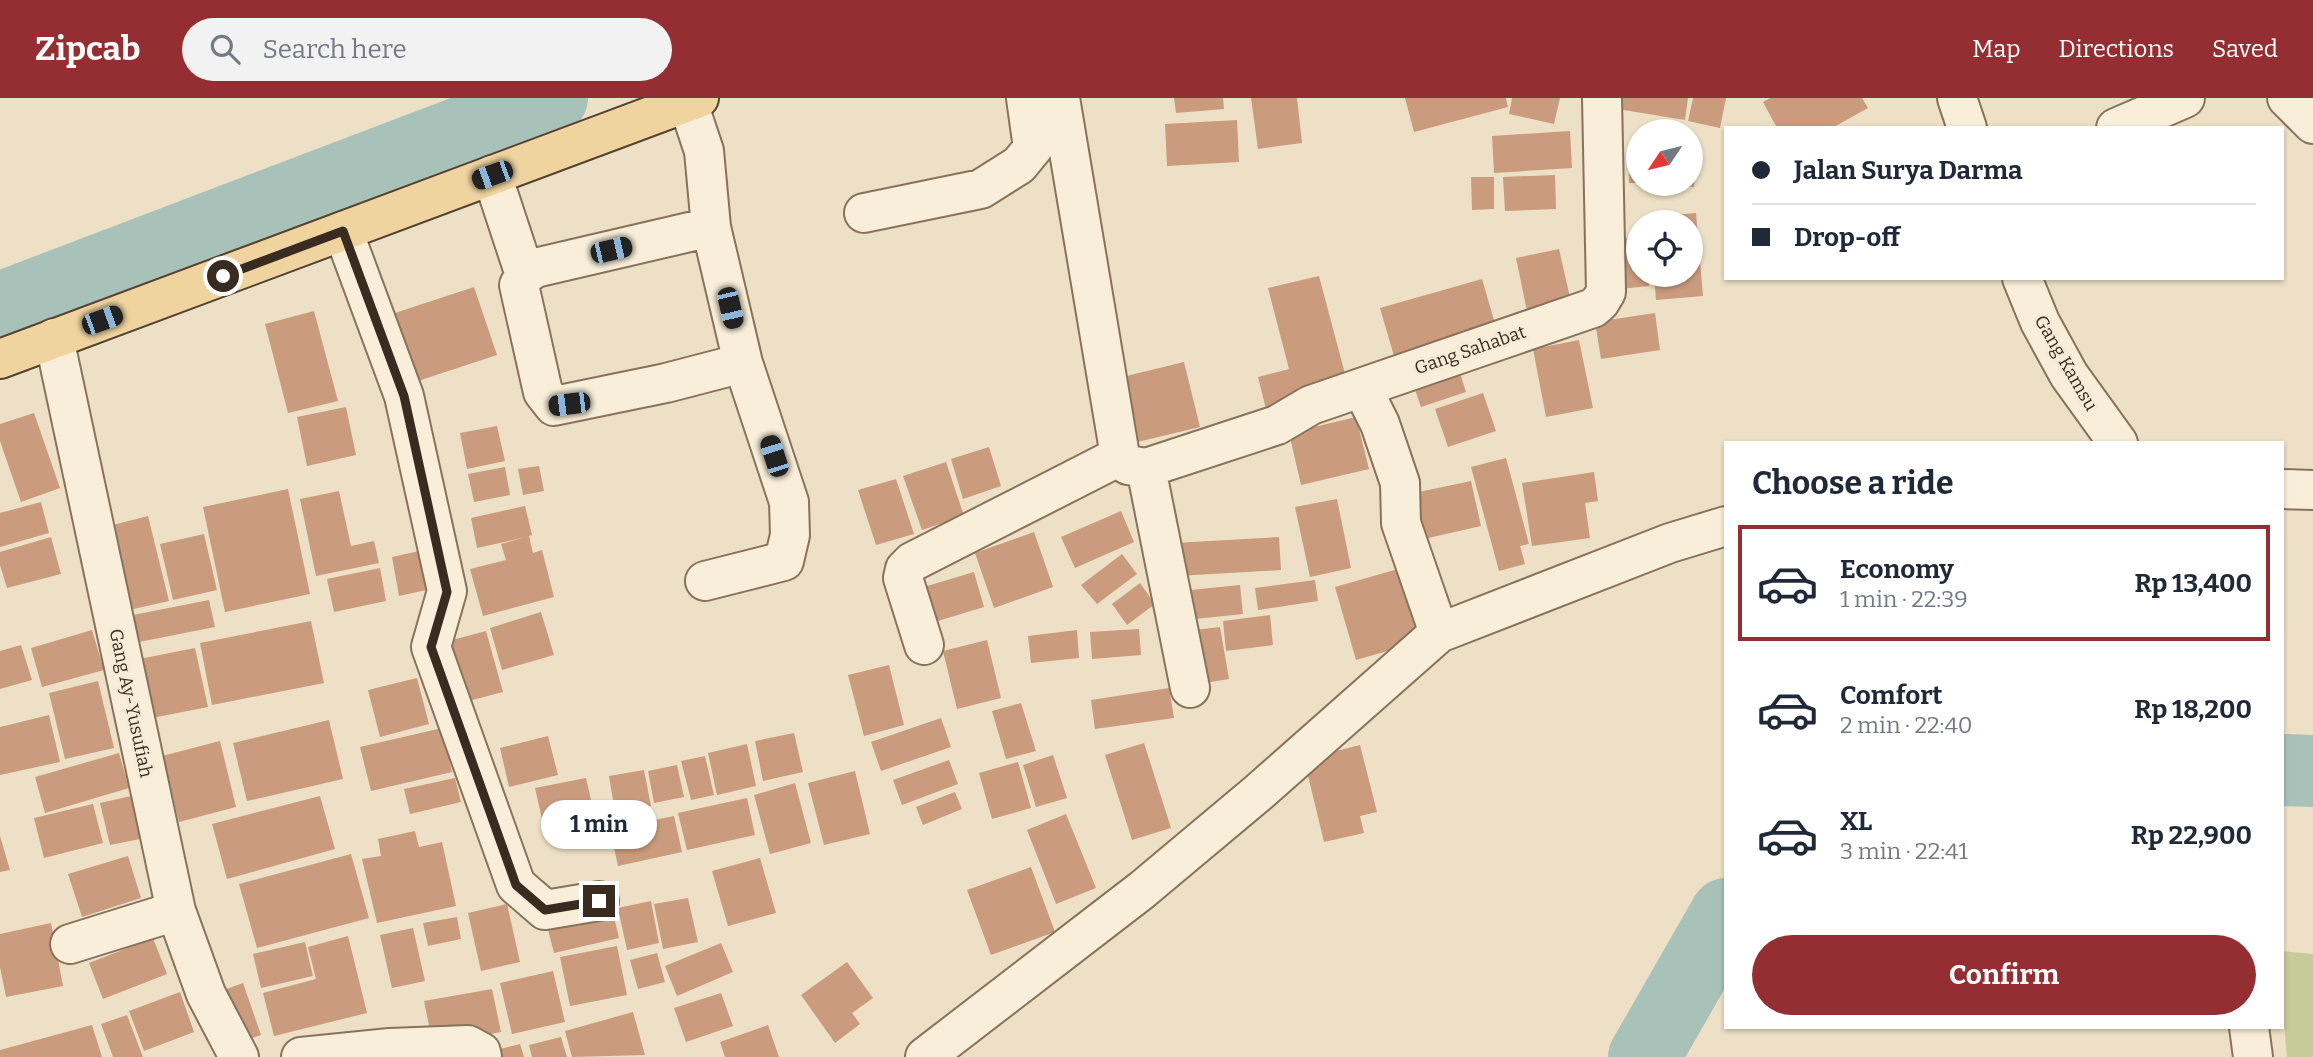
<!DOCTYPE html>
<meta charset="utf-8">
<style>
body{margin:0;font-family:Bitter,serif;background:#f2f2f3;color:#1f2937;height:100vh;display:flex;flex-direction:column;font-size:26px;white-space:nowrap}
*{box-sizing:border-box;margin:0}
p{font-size:23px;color:#747a83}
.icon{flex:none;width:38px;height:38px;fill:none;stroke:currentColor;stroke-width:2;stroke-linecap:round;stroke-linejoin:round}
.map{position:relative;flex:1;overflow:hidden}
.side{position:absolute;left:1724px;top:343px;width:560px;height:588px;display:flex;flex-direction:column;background:#fff;border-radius:0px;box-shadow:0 2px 5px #0004}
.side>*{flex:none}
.top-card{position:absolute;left:1724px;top:28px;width:560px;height:154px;border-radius:0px;box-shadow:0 2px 5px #0004;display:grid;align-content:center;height:154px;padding:0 28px;background:#fff}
.needle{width:46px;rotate:235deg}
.buttons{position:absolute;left:1626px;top:21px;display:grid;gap:14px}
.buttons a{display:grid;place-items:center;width:77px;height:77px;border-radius:50%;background:#fff;box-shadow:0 2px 5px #0004;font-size:35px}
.end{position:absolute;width:32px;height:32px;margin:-16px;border:9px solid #392b20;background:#fff;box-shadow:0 0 0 4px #fff}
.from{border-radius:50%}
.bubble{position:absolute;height:49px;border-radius:24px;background:#fff;box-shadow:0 2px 5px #0004;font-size:23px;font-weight:700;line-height:49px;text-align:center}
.car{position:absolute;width:21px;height:42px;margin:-21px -10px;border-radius:9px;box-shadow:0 0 5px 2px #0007;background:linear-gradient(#222 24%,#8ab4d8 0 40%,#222 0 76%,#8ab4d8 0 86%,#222 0)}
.top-card b{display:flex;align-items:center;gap:24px;height:66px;font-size:26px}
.top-card b+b{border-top:2px solid #e0e1e3}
.top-card i{width:18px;height:18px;background:#1f2937}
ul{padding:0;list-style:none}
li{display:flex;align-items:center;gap:21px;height:116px;margin:0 14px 10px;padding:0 14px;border:4px solid transparent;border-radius:0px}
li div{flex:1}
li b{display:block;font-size:26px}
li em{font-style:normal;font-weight:700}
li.current{border-color:#952e32}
li>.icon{width:63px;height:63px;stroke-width:1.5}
h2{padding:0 28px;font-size:32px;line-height:84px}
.cta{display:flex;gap:14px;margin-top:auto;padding:14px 28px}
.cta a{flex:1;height:80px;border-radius:42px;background:#952e32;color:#fff;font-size:28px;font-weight:700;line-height:80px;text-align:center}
header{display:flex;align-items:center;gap:42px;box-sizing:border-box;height:98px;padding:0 35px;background:#952e32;color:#fff}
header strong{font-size:33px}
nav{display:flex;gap:38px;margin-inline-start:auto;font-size:24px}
.search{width:490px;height:63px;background:#f2f2f3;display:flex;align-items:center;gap:18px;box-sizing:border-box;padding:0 24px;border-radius:38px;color:#747a83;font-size:26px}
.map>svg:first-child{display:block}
.green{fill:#c7cb9a}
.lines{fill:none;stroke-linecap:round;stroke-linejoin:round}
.river{stroke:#a8c1b9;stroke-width:72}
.building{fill:#ca9b7d}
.minor-casing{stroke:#88725c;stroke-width:42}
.major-casing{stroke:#564130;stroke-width:42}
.minor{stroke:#f8eed9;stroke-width:38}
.major{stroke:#efd4a0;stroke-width:38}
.route{stroke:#392b20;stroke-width:9}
.labels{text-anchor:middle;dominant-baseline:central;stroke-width:6;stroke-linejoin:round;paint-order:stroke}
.street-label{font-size:18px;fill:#392b20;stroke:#f5ebd6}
</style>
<header>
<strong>Zipcab</strong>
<div class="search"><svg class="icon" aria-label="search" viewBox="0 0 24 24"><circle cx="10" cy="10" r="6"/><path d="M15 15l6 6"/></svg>Search here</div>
<nav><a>Map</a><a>Directions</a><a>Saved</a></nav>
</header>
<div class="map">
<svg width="2313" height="959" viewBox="0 0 2313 959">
<rect width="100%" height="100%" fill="#ede0c6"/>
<!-- green -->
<path class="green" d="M 2282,853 L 2313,856 L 2313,959 L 2287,959 L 2282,903 Z"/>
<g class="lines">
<!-- river -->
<path class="river" d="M 0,210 L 552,0
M 2282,672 L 2313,673
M 1644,959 L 1726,816"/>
</g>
<!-- building -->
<path class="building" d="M 1174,0 L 1223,0 L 1224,11 L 1176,15 Z
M 1251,0 L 1297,0 L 1302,45 L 1258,51 Z
M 1405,0 L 1506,0 L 1508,9 L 1414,34 Z
M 1512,0 L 1560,0 L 1554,26 L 1509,16 Z
M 1606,0 L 1688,0 L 1685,22 L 1605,9 Z
M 1693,0 L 1726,0 L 1720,30 L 1688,23 Z
M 1770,0 L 1862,0 L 1868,10 L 1832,30 L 1777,30 L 1763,4 Z
M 1237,22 L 1239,64 L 1167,68 L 1165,26 Z
M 1570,33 L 1572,70 L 1494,75 L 1492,38 Z
M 1630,47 L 1638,47 L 1638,85 L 1629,85 Z
M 1690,50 L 1696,50 L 1694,89 L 1681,88 L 1681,86 L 1690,86 Z
M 1555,77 L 1556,111 L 1505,113 L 1503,79 Z
M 1471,79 L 1494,79 L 1494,111 L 1472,112 Z
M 1696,115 L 1703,198 L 1656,202 L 1654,177 L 1690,177 L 1690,124 L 1649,124 L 1649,119 Z
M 1638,139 L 1638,177 L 1648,177 L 1649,188 L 1620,191 L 1616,141 Z
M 1559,151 L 1571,204 L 1527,213 L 1516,160 Z
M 1319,178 L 1349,291 L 1266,311 L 1258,279 L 1289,271 L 1268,190 Z
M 1482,181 L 1498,236 L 1396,265 L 1380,210 Z
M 474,189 L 497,257 L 418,283 L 395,215 Z
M 314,213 L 338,303 L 288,315 L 265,226 Z
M 1655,215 L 1660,252 L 1601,261 L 1595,224 Z
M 1579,242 L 1593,310 L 1546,319 L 1533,251 Z
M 1456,262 L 1466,294 L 1421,309 L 1410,277 Z
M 1184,264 L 1200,329 L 1125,347 L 1110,282 Z
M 1483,295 L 1496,333 L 1448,349 L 1435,311 Z
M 346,309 L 356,357 L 307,368 L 297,319 Z
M 34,315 L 60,390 L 21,404 L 0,343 L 0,326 Z
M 1356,319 L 1369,371 L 1301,387 L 1289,335 Z
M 497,328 L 505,363 L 467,371 L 460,335 Z
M 989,349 L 1001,388 L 963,401 L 951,361 Z
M 1506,360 L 1529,446 L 1520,448 L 1525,466 L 1499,473 L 1471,369 Z
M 946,364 L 964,418 L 922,432 L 903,378 Z
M 539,368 L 544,393 L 523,397 L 518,371 Z
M 505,369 L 510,397 L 474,404 L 468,376 Z
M 1594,374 L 1598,403 L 1585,405 L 1590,440 L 1532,448 L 1522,385 Z
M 896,381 L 914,436 L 876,447 L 858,392 Z
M 1471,383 L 1481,428 L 1424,441 L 1414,395 Z
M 288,391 L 310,496 L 225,514 L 203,409 Z
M 339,393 L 351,448 L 374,443 L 379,465 L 316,478 L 300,401 Z
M 1337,401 L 1351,470 L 1310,479 L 1295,409 Z
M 41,404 L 49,435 L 0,449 L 0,415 Z
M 525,408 L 532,437 L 529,438 L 533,455 L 542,452 L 554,499 L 483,518 L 470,471 L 506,462 L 501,446 L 522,440 L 477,450 L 471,420 Z
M 1121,413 L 1134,444 L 1075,470 L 1061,439 Z
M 148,418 L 169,503 L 125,513 L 105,429 Z
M 1034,434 L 1053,489 L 994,510 L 975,455 Z
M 204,436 L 217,492 L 173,502 L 160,446 Z
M 51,439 L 61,476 L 7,490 L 0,467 L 0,454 Z
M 1279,439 L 1281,472 L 1177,478 L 1174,445 Z
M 433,450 L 440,489 L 399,498 L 392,459 Z
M 1122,456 L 1137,476 L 1097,506 L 1081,487 Z
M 1405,469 L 1426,542 L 1356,562 L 1335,489 Z
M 380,470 L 386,503 L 334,514 L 327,481 Z
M 974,474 L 984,509 L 928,526 L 917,491 Z
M 1315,482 L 1318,503 L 1258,512 L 1255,490 Z
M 1140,485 L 1155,506 L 1127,527 L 1112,506 Z
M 1240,487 L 1243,516 L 1185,522 L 1181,493 Z
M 209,502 L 215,529 L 129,546 L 123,519 Z
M 541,514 L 554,557 L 502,572 L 490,530 Z
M 1270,517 L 1273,547 L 1226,553 L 1223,523 Z
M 311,523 L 324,585 L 212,607 L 200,545 Z
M 1220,529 L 1229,581 L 1204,585 L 1195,532 Z
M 1139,531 L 1141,557 L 1092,561 L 1090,534 Z
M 92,532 L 104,572 L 42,589 L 31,550 Z
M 1077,532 L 1079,560 L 1031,565 L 1028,538 Z
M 486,533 L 503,594 L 457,606 L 441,545 Z
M 987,542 L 1001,600 L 957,611 L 943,553 Z
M 21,547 L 32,582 L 0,591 L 0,553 Z
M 195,550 L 208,609 L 152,620 L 139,561 Z
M 889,567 L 904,627 L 864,638 L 848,577 Z
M 417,580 L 429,626 L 380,639 L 368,592 Z
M 98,583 L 114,650 L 65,661 L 49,595 Z
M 1169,590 L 1174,620 L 1095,631 L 1091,602 Z
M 1021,605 L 1036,653 L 1006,661 L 992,613 Z
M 49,617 L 60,664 L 0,677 L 0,629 Z
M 941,620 L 951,649 L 881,673 L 871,644 Z
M 329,622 L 343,681 L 247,703 L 233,645 Z
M 442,630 L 452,674 L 371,693 L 360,649 Z
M 794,635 L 803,674 L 763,683 L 755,643 Z
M 548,638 L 558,677 L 509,689 L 500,650 Z
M 220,643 L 236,709 L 179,724 L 162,658 Z
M 1144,645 L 1171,730 L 1132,742 L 1105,657 Z
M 747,646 L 756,688 L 717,697 L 708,655 Z
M 1360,647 L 1377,714 L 1360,718 L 1364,735 L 1324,744 L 1304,661 Z
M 119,655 L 129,690 L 45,715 L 35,679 Z
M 1053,657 L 1067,700 L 1036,709 L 1023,667 Z
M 705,658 L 714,697 L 691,702 L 681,663 Z
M 949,662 L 958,686 L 902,707 L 893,682 Z
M 1018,664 L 1031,710 L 992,721 L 979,675 Z
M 677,667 L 684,699 L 654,705 L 648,673 Z
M 644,672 L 651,708 L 615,714 L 609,678 Z
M 855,673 L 870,736 L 824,747 L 808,685 Z
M 455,680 L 461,704 L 410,716 L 404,691 Z
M 586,680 L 595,719 L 544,730 L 535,690 Z
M 795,685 L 811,745 L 770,756 L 754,697 Z
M 955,694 L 962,711 L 923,727 L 916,709 Z
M 140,696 L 150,739 L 110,747 L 100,705 Z
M 320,698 L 335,751 L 227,781 L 212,726 Z
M 747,700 L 755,737 L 687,752 L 678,715 Z
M 93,706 L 103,745 L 44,760 L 34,720 Z
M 1066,716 L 1096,790 L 1056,806 L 1027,732 Z
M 674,718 L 682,754 L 618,768 L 610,731 Z
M 415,733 L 419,749 L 442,744 L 456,808 L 377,825 L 362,761 L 381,758 L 378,741 Z
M 0,738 L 10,772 L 0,774 Z
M 351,756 L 369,820 L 257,850 L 239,786 Z
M 128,758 L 141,800 L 82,819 L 68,776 Z
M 760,760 L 776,815 L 728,828 L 712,773 Z
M 1031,769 L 1055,834 L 991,857 L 967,792 Z
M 688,800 L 698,844 L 663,851 L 654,806 Z
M 651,803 L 659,845 L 627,852 L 618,810 Z
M 507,806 L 520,864 L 481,873 L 468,815 Z
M 611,806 L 619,840 L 554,855 L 545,820 Z
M 457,819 L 461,841 L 428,848 L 423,825 Z
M 51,825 L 63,888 L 6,899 L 0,869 L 0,836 Z
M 413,830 L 425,883 L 392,890 L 380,837 Z
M 348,838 L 367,915 L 274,938 L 263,895 L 316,881 L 308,849 Z
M 153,840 L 167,876 L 103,901 L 89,865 Z
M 305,844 L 313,878 L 261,890 L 253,856 Z
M 721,845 L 733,874 L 677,898 L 665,868 Z
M 617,848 L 627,897 L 570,908 L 560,859 Z
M 657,855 L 665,884 L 638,891 L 630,862 Z
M 847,864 L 873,900 L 852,915 L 860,926 L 835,945 L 801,897 Z
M 553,873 L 565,924 L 512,936 L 500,885 Z
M 243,885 L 261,937 L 236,946 L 218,894 Z
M 492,891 L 501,934 L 433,947 L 424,903 Z
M 180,894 L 194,934 L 144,953 L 129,913 Z
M 721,895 L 733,928 L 686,944 L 674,910 Z
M 633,914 L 645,957 L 572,959 L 565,933 Z
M 127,917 L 143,959 L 113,959 L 101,926 Z
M 92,927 L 102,959 L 0,959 L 0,952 Z
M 768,927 L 779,959 L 725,959 L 720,944 Z
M 561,939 L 567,959 L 532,959 L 529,947 Z
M 520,946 L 524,959 L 489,959 L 488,954 Z"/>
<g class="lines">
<defs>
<path id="minor" d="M 1060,0 L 1120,358 L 1128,367 L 1146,370 L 1190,590
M 1957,0 L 1967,30
M 2287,0 L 2313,26
M 688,5 L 704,53 L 711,129 L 743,265 L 666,285 L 554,308 L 543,294 L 519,187 L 525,177 L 535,170 L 711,129
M 2116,30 L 2185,0
M 492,77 L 525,177
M 864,115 L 981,91 L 1019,67 L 1033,50 L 1026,0
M 343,133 L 404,298 L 447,493 L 431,549 L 516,787 L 545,812 L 599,803
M 2022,180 L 2040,224 L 2069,277 L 2118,345
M 54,240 L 176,813 L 206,896 L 239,959
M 1362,290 L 1380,326 L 1400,385 L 1401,425 L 1439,535
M 1146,370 L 1277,327 L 1311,307 L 1593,210 L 1600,204 L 1606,194 L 1602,0
M 2282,391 L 2313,392
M 705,483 L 784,463 L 790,437 L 789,404 L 743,265
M 924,547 L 903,480 L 905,471 L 912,464 L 1120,358
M 70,846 L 176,813
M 2249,929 L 2253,959
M 301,959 L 390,950 L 468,947 L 481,954 L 482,959
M 925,959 L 1142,792 L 1259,694 L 1439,535 L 1670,445 L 1726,428"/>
<path id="major" d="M 0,261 L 699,0"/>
</defs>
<!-- minor casing -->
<use href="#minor" class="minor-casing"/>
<!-- major casing -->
<use href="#major" class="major-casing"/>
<!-- minor -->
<use href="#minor" class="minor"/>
<!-- major -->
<use href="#major" class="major"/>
</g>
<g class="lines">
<!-- route -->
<path class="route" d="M 223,178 L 343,133 L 404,298 L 447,494 L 431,549 L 516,787 L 545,812 L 599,803"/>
</g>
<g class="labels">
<!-- street labels -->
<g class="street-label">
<text transform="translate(1470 252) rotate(-19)">Gang Sahabat</text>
<text transform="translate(2066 265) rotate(60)">Gang Kamsu</text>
<text transform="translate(131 605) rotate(78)">Gang Ay-Yusufiah</text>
</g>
</g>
</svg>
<div class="buttons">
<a><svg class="needle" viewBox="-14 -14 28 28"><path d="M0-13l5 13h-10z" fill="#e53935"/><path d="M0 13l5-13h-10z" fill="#747a83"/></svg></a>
<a><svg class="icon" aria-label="locate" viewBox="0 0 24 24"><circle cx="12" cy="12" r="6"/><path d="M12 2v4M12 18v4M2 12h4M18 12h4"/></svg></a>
</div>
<i class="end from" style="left:223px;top:178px"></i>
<i class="end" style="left:599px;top:803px"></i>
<div class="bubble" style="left:541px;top:702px;width:116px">1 min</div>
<i class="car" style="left:492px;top:77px;rotate:250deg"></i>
<i class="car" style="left:611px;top:152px;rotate:77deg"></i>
<i class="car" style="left:730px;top:210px;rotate:167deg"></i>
<i class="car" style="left:102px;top:222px;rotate:70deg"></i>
<i class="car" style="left:569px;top:306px;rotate:263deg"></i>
<i class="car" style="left:774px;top:358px;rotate:342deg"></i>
<div class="top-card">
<b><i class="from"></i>Jalan Surya Darma</b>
<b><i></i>Drop-off</b>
</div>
<section class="side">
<h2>Choose a ride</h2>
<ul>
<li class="current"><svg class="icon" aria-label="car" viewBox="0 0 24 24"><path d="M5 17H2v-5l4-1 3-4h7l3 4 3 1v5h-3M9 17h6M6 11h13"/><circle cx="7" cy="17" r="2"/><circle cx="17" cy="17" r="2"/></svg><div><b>Economy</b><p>1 min · 22:39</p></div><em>Rp 13,400</em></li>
<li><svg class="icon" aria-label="car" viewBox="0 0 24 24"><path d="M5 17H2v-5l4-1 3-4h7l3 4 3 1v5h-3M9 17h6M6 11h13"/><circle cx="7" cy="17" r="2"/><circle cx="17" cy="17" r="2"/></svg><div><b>Comfort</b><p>2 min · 22:40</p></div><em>Rp 18,200</em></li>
<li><svg class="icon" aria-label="car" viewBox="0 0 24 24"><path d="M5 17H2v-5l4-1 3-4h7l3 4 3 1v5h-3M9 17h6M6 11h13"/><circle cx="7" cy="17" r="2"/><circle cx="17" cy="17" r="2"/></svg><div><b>XL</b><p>3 min · 22:41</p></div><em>Rp 22,900</em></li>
</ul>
<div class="cta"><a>Confirm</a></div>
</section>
</div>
